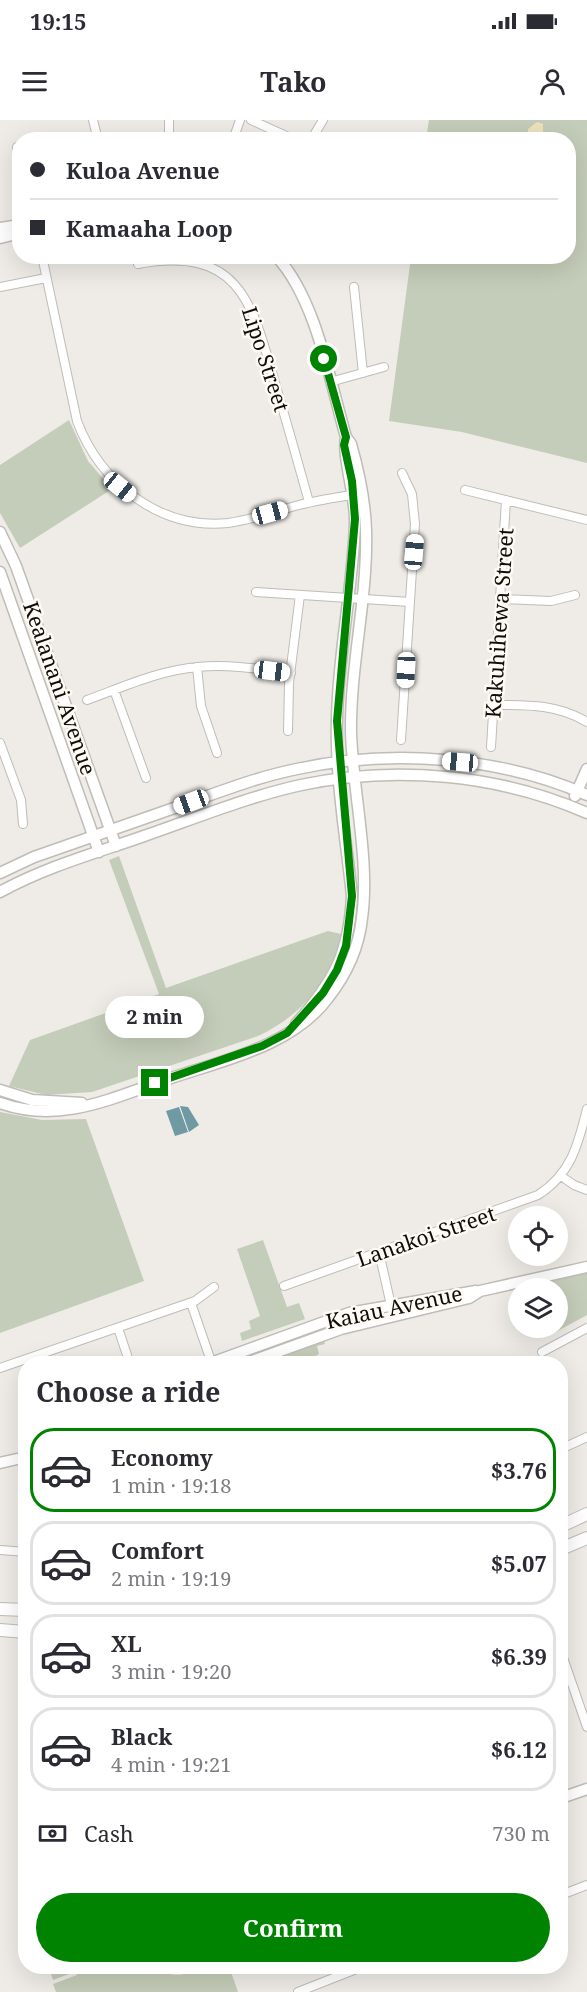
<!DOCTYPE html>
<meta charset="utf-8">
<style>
body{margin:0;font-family:"Noto Serif",serif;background:#f7f7f7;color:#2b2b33;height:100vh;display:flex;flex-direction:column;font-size:22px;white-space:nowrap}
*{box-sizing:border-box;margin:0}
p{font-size:20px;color:#7c7c81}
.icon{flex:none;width:33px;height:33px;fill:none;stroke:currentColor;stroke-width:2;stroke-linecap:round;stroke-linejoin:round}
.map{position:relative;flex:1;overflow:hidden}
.panel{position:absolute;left:18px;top:1236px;width:550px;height:618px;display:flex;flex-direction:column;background:#fff;border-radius:24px;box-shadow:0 6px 24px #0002}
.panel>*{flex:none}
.top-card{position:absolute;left:12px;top:12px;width:564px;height:132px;border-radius:24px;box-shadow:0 6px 24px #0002;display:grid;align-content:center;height:132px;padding:0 18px;background:#fff}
.tools{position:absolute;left:508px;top:1086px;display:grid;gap:12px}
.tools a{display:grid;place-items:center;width:60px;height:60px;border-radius:50%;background:#fff;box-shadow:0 6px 24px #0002;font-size:30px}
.end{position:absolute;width:27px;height:27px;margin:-14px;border:8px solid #008300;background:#fff;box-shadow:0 0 0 3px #fff}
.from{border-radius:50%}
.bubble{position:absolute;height:42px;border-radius:21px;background:#fff;box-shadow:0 6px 24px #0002;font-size:20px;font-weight:700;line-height:42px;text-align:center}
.car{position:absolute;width:18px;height:36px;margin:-18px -9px;border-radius:8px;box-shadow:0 0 4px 2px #0007;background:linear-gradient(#fff 24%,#345 0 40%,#fff 0 76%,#345 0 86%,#fff 0)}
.top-card b{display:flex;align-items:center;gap:21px;height:57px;font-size:22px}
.top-card b+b{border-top:2px solid #e1e1e2}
.top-card i{width:15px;height:15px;background:#2b2b33}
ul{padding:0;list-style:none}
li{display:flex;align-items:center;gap:18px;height:84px;margin:0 12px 9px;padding:0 6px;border:3px solid #e1e1e2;border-radius:24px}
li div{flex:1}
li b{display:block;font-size:22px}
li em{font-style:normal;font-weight:700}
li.selected{border-color:#008300}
li>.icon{width:54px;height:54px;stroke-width:1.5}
h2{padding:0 18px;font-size:27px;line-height:72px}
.pay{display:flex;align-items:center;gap:15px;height:66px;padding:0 18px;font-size:22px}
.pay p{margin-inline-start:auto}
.cta{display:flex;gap:12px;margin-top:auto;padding:12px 18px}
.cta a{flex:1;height:69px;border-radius:36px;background:#008300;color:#fff;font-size:24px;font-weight:700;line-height:69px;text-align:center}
.status{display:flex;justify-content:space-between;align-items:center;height:42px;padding:0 30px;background:#fff;direction:ltr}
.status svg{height:16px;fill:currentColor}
header{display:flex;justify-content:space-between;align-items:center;height:78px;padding:0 18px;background:#fff;font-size:27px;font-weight:700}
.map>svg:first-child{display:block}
.green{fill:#c4cdb9}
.sand{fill:#ede3be}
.water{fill:#709aa3}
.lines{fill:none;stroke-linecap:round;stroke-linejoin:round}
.minor-casing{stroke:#c0bcb7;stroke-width:10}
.tertiary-casing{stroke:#c0bcb7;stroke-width:13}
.secondary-casing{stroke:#c0bcb7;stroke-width:14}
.minor{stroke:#fff;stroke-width:8}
.tertiary{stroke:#fff;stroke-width:10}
.secondary{stroke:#fff;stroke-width:12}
.route{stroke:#008300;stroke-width:8}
.labels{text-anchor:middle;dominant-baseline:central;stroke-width:5;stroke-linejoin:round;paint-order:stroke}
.street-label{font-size:21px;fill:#0e0d0b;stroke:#fdfaf4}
</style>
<div class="status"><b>19:15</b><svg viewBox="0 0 49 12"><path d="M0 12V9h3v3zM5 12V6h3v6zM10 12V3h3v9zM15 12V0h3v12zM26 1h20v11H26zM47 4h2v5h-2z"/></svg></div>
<header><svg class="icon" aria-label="menu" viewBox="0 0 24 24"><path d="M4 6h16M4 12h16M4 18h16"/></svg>Tako<svg class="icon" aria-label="person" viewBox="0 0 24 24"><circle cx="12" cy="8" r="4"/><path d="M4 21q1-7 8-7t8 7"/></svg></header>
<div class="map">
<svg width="587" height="1872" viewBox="0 0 587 1872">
<rect width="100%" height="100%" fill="#efece7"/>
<!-- green -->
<path class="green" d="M 429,0 L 587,0 L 587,343 L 462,312 L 389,301 L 411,137 L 568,136 L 568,20 L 426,19 Z
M 69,300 L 88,341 L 112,369 L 20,428 L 0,393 L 0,345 Z
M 119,736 L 166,868 L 328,811 L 341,814 C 331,861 301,896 258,916 L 92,972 L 46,975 L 9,966 L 30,920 L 159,874 L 109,740 Z
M 0,992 L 42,1000 L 86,999 L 144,1161 L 0,1213 Z
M 263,1120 L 287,1187 L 299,1183 L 305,1199 L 242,1221 L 240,1213 L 251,1209 L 249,1201 L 260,1196 L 237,1129 Z
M 587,1148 L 587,1195 L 554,1213 L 551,1208 L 558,1208 L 558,1168 L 529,1168 L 525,1161 Z
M 322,1215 L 325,1224 L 317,1226 L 319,1234 L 314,1237 L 316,1243 L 248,1244 Z
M 229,1846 L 238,1872 L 56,1872 L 53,1864 L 77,1855 L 75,1847 Z
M 53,1847 L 70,1847 L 72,1853 L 53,1860 L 49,1848 Z"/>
<!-- sand -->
<path class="sand" d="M 537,2 L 543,4 L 543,13 L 549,19 L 534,19 L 537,14 L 528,12 L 528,9 Z
M 157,1847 L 200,1847 C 185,1857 172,1858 157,1847 Z"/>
<!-- water -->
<path class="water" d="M 180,986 L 188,987 L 199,1005 L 189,1012 Z
M 179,987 L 188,1012 L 175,1016 L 166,991 Z"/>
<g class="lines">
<defs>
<path id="minor" d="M 93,0 L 98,20
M 169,0 L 169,20
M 251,0 L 295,20
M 233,20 L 240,0
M 311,20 L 323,0
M 17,27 L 20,36
M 42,136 L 77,301 C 100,362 159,410 228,403 C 252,400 276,391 299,385 C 318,380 338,377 358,374
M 138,144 C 239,126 252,181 275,263 C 287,303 298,343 309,382
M 0,167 L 46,158
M 354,167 L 363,253
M 330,262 L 384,247
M 465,370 L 587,400
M 256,472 L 410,482
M 500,479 L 551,481 L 575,475
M 197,547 L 201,586 L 217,633
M 114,570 L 146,658
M 87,580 C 123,567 160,550 198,547 C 229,544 260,549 291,553
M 493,585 C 527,585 557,584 587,602
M 288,611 L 289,563 L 300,475
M 401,620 L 415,404 L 412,374 L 402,353
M 0,623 L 21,680 L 23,704
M 491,627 L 506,380
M 561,1056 L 574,1065 L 587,1070
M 379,1132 L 392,1190
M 284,1166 L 538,1075 C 571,1054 578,1025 587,989
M 191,1183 L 212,1244
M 118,1208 L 130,1244
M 542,1232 L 587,1208
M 0,1248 L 195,1181 L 214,1167
M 561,1329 L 587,1317
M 0,1430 L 26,1432
M 561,1532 L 587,1607
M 561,1775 L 587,1765
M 298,1872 L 364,1846"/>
<path id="tertiary" d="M 0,108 L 20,105
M 0,118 L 20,113
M 0,412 L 16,446 L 116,726
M 0,452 L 99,732
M 575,676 L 587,649
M 0,753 L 34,737 C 83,720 131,703 180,686 C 219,672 257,657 297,649 C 390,629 499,636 587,675
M 0,772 C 45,747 96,733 144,716 C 196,698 247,677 301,665 C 394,645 499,654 587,693
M 296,904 C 334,861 349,834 352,776 C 346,718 335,657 337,599 C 338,533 353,468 355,403 C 356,377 342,337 346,317
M 0,970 L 32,980 L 82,983
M 0,983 C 59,1004 110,979 165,960 C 220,941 292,927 328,878 C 346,855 359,827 362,798 C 370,741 353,672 351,613 C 350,545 368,478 366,410 C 365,380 359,352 351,324 L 346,317 C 330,262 316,178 276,136
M 208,1244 L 349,1193 L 476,1171
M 244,1244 L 341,1209 L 469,1178 L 480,1171 L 587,1147
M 0,1343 L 26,1337
M 561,1678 L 587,1669"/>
<path id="secondary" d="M 561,1406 L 587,1394
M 561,1429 L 587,1418
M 0,1489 L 26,1490
M 0,1510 L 26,1512"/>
</defs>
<!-- minor casing -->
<use href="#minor" class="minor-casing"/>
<!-- tertiary casing -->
<use href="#tertiary" class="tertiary-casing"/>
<!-- secondary casing -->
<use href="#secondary" class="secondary-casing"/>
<!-- minor -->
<use href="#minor" class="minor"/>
<!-- tertiary -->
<use href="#tertiary" class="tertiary"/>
<!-- secondary -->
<use href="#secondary" class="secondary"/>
</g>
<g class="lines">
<!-- route -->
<path class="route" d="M 155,963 L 262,926 L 287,913 L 323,873 L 337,850 L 346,826 L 352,776 L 337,601 L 355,399 L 352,361 L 344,325 L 346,317 L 324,239"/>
</g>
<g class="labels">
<!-- street labels -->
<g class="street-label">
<text transform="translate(266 239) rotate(72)">Lipo Street</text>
<text transform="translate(499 503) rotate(-86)">Kakuhihewa Street</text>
<text transform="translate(60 568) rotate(71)">Kealanani Avenue</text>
<text transform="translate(426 1116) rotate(-19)">Lanakoi Street</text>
<text transform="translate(394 1187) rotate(-12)">Kaiau Avenue</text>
</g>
</g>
</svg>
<div class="tools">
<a><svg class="icon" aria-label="locate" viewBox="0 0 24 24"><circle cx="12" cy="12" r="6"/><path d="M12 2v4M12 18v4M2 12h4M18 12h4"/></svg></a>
<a><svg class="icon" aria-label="layers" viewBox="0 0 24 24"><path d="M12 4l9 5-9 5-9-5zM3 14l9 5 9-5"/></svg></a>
</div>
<i class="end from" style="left:324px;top:239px"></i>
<i class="end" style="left:155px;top:963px"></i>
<div class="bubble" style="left:105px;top:876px;width:99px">2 min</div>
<i class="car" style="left:120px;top:367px;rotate:129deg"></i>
<i class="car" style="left:270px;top:393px;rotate:75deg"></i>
<i class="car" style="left:414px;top:432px;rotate:5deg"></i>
<i class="car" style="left:406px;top:550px;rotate:183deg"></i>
<i class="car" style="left:272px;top:551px;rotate:97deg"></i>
<i class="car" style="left:460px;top:642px;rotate:275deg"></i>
<i class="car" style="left:191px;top:682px;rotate:250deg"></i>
<div class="top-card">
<b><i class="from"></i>Kuloa Avenue</b>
<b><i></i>Kamaaha Loop</b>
</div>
<section class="panel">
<h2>Choose a ride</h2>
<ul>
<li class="selected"><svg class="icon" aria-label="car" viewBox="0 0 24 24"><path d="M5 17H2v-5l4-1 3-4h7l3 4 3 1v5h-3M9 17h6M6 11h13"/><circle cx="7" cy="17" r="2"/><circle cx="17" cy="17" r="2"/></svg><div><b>Economy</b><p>1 min · 19:18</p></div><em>$3.76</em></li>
<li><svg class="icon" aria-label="car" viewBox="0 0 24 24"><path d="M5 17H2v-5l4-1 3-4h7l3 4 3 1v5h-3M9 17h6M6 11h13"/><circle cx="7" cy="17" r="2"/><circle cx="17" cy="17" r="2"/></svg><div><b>Comfort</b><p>2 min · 19:19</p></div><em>$5.07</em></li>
<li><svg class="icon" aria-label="car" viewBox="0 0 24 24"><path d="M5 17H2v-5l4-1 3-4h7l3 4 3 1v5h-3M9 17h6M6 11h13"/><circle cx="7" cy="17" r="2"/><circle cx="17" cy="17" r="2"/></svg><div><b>XL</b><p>3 min · 19:20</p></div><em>$6.39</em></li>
<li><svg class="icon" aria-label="car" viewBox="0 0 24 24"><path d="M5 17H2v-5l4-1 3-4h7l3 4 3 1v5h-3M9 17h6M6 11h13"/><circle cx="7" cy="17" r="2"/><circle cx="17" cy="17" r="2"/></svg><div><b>Black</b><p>4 min · 19:21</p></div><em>$6.12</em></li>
</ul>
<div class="pay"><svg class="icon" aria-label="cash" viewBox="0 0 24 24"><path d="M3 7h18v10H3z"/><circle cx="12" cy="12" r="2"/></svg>Cash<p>730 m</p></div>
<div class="cta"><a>Confirm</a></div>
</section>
</div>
